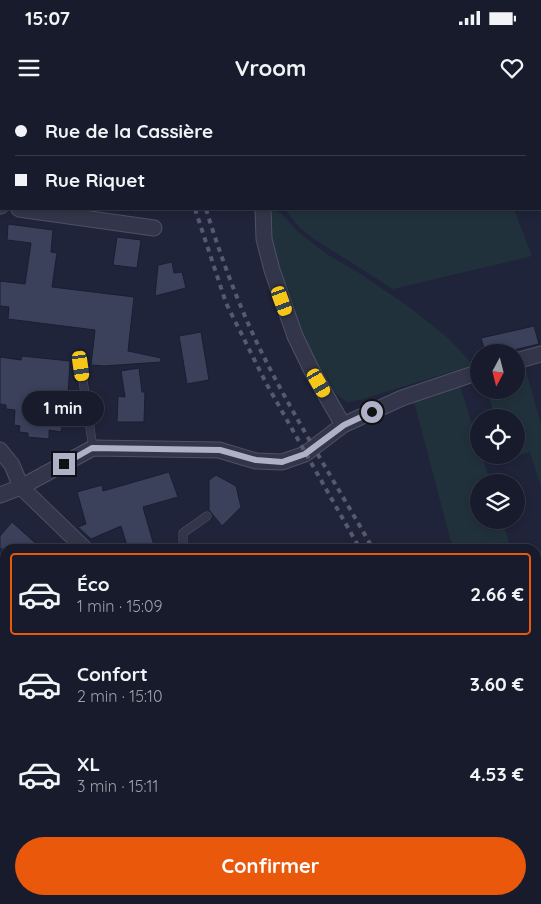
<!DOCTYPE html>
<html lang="fr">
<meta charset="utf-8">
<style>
body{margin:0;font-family:Quicksand,sans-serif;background:#242838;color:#f1f3f6;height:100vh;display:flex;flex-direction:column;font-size:19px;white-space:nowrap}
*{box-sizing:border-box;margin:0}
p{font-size:16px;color:#9ea1a9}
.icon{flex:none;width:28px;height:28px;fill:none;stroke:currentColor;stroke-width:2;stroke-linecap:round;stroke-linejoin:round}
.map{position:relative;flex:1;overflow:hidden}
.side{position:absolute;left:0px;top:444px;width:541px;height:361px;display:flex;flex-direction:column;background:#171b2c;border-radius:15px 15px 0 0;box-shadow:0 2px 8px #0003,0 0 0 1px #363948}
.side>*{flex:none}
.banner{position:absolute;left:0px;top:0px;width:541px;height:110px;box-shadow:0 2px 8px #0003,0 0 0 1px #363948;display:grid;align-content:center;height:110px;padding:0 15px;background:#171b2c}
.needle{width:32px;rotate:187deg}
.tools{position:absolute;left:470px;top:244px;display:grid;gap:10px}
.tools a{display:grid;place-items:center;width:55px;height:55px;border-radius:50%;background:#171b2c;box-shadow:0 2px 8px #0003,0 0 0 1px #363948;font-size:25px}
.end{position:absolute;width:22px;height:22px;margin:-11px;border:6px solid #aeb1c7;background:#111;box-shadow:0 0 0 2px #111}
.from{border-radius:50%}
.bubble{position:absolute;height:35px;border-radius:18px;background:#171b2c;box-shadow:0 2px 8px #0003,0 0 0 1px #363948;font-size:16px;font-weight:700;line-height:35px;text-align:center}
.car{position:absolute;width:15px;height:30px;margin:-15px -8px;border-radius:6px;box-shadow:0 0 4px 1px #0007;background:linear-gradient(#f5c518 24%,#345 0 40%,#f5c518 0 76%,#345 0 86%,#f5c518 0)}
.banner b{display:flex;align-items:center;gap:18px;height:48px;font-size:19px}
.banner b+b{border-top:1px solid #363948}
.banner i{width:12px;height:12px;background:#f1f3f6}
ul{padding:9px 0 0;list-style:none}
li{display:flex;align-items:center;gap:15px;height:82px;margin:0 10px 8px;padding:0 5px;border:2px solid transparent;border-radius:5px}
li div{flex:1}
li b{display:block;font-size:19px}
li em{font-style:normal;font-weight:700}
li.active{border-color:#ea580c}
li>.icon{width:45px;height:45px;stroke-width:1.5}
.primary-button{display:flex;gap:10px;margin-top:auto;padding:10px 15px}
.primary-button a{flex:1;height:58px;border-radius:30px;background:#ea580c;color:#fff;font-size:20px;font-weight:700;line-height:58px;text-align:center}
.status{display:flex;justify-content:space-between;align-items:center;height:35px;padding:0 25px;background:#171b2c;direction:ltr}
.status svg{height:14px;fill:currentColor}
header{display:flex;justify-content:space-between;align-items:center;height:65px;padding:0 15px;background:#171b2c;font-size:22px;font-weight:700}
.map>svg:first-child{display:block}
.green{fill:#21313b}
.building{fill:#3b405b;stroke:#1b1e31}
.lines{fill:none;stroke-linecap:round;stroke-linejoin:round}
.service-casing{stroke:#4e5165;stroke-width:9}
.minor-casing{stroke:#4e5165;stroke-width:17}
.tertiary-casing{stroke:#4e5165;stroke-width:17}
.service{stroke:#33364a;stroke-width:8}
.minor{stroke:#33364a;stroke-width:15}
.tertiary{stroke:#33364a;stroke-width:15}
.rail{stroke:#555972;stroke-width:4;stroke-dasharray:5 5;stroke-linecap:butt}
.route{stroke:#aeb1c7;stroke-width:6}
</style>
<div class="status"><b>15:07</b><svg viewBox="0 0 49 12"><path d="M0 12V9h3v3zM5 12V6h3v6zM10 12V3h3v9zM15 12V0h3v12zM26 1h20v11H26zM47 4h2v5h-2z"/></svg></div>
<header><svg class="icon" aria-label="menu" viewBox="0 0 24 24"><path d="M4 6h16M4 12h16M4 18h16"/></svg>Vroom<svg class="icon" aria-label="heart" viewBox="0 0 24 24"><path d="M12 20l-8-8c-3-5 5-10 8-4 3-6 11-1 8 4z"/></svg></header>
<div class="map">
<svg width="541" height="804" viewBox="0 0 541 804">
<rect width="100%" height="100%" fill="#1f243a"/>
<!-- green -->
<path class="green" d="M 266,109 L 274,109 L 282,114 L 296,130 L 310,141 L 328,155 L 361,174 L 409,207 L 448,238 L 473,265 L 360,300 L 347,302 L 329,288 L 309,255 L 296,220 L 269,135 Z
M 294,109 L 514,109 L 532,156 L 393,189 L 311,137 L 299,127 L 286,111 Z
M 525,267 L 541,325 L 541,387 L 530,352 L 507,359 L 506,355 L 516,355 L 516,318 L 495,317 L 487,290 L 516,290 L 516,269 Z
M 459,283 L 479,346 L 479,355 L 482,355 L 490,382 L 479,382 L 479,420 L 502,420 L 511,449 L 453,449 L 413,298 Z
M 541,515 L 541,726 L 536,712 L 536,516 Z"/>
<!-- building -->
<path class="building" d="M 8,124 L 53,130 L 51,152 L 57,153 L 52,187 L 134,197 L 128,251 L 161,258 L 161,262 L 104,266 L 91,265 L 95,230 L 8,219 L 9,207 L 0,206 L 0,181 L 25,184 L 31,143 L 7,140 Z
M 117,137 L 141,140 L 137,168 L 113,165 Z
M 172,162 L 174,173 L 182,172 L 186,188 L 155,196 L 158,165 Z
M 534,226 L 539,244 L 505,252 L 485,252 L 481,238 Z
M 201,232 L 209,280 L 187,284 L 179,236 Z
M 22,256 L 70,261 L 66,326 L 62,325 L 61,332 L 49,330 L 49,339 L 28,337 L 28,333 L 19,332 L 20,326 L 14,325 L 15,310 L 6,309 L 6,305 L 0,304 L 0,257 L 21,260 Z
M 139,268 L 142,292 L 145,292 L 144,322 L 117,322 L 118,296 L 125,297 L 121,271 Z
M 169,372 L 178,397 L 143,407 L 155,449 L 128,449 L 121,426 L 91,439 L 78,427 L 86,424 L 77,392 L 102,385 L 103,391 Z
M 216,375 L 236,386 L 241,407 L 222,426 L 209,410 L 209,380 Z
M 12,422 L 42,449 L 0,449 L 0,436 Z"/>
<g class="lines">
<defs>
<path id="service" d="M 81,267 L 93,348
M 183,449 L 183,433 L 207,416"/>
<path id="minor" d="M 276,1 L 276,0
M 0,106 L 1,106
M 19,109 L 154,128
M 263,109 L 264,139 L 272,170 L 295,236 L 311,269 L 343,325
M 516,261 L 541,254
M 0,350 L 12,365 L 21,387 L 85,449
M 0,395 L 21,387 L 93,348 L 219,350 L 256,361 L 282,362 L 305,354 L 343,325 L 402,298 L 479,272
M 283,800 L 285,804"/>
<path id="tertiary" d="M 0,657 L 5,661
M 75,800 L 76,804"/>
</defs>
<!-- service casing -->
<use href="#service" class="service-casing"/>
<!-- minor casing -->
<use href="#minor" class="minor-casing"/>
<!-- tertiary casing -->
<use href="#tertiary" class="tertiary-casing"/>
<!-- service -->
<use href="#service" class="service"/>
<!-- minor -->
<use href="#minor" class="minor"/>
<!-- tertiary -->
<use href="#tertiary" class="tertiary"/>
<!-- rail -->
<path class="rail" d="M 172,0 L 172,1
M 182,0 L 182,1
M 195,109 L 226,203 L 266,283 L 360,449
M 206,109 C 222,161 241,212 266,261 C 298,324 338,387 373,449
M 536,773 L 541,785
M 536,800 L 538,804"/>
</g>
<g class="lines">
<!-- route -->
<path class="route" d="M 64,364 L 92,348 L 220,350 L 256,360 L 282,362 L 305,354 L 344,325 L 372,312"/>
</g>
</svg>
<div class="tools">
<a><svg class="needle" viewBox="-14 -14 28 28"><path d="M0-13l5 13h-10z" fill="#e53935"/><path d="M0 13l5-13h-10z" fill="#9ea1a9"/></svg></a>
<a><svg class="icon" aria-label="locate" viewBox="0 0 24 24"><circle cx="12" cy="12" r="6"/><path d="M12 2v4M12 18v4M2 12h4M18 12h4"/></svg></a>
<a><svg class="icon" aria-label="layers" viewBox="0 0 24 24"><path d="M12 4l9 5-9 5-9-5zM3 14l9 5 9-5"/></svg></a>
</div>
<i class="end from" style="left:372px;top:312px"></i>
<i class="end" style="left:64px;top:364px"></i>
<div class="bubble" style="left:22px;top:291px;width:82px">1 min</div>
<i class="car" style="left:282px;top:201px;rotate:160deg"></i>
<i class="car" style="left:81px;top:266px;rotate:172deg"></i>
<i class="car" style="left:319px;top:283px;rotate:150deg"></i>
<div class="banner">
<b><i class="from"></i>Rue de la Cassière</b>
<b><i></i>Rue Riquet</b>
</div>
<section class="side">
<ul>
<li class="active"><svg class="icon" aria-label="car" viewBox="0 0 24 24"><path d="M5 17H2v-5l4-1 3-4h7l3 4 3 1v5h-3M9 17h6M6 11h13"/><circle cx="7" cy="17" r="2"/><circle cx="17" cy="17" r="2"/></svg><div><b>Éco</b><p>1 min · 15:09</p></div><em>2.66 €</em></li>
<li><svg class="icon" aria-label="car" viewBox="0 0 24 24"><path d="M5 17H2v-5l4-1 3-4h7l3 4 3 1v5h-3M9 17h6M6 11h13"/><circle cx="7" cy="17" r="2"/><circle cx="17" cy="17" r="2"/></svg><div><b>Confort</b><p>2 min · 15:10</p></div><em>3.60 €</em></li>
<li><svg class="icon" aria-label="car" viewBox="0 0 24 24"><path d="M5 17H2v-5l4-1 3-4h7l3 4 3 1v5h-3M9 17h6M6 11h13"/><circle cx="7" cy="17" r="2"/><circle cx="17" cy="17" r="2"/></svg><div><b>XL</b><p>3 min · 15:11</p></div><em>4.53 €</em></li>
</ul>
<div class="primary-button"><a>Confirmer</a></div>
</section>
</div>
